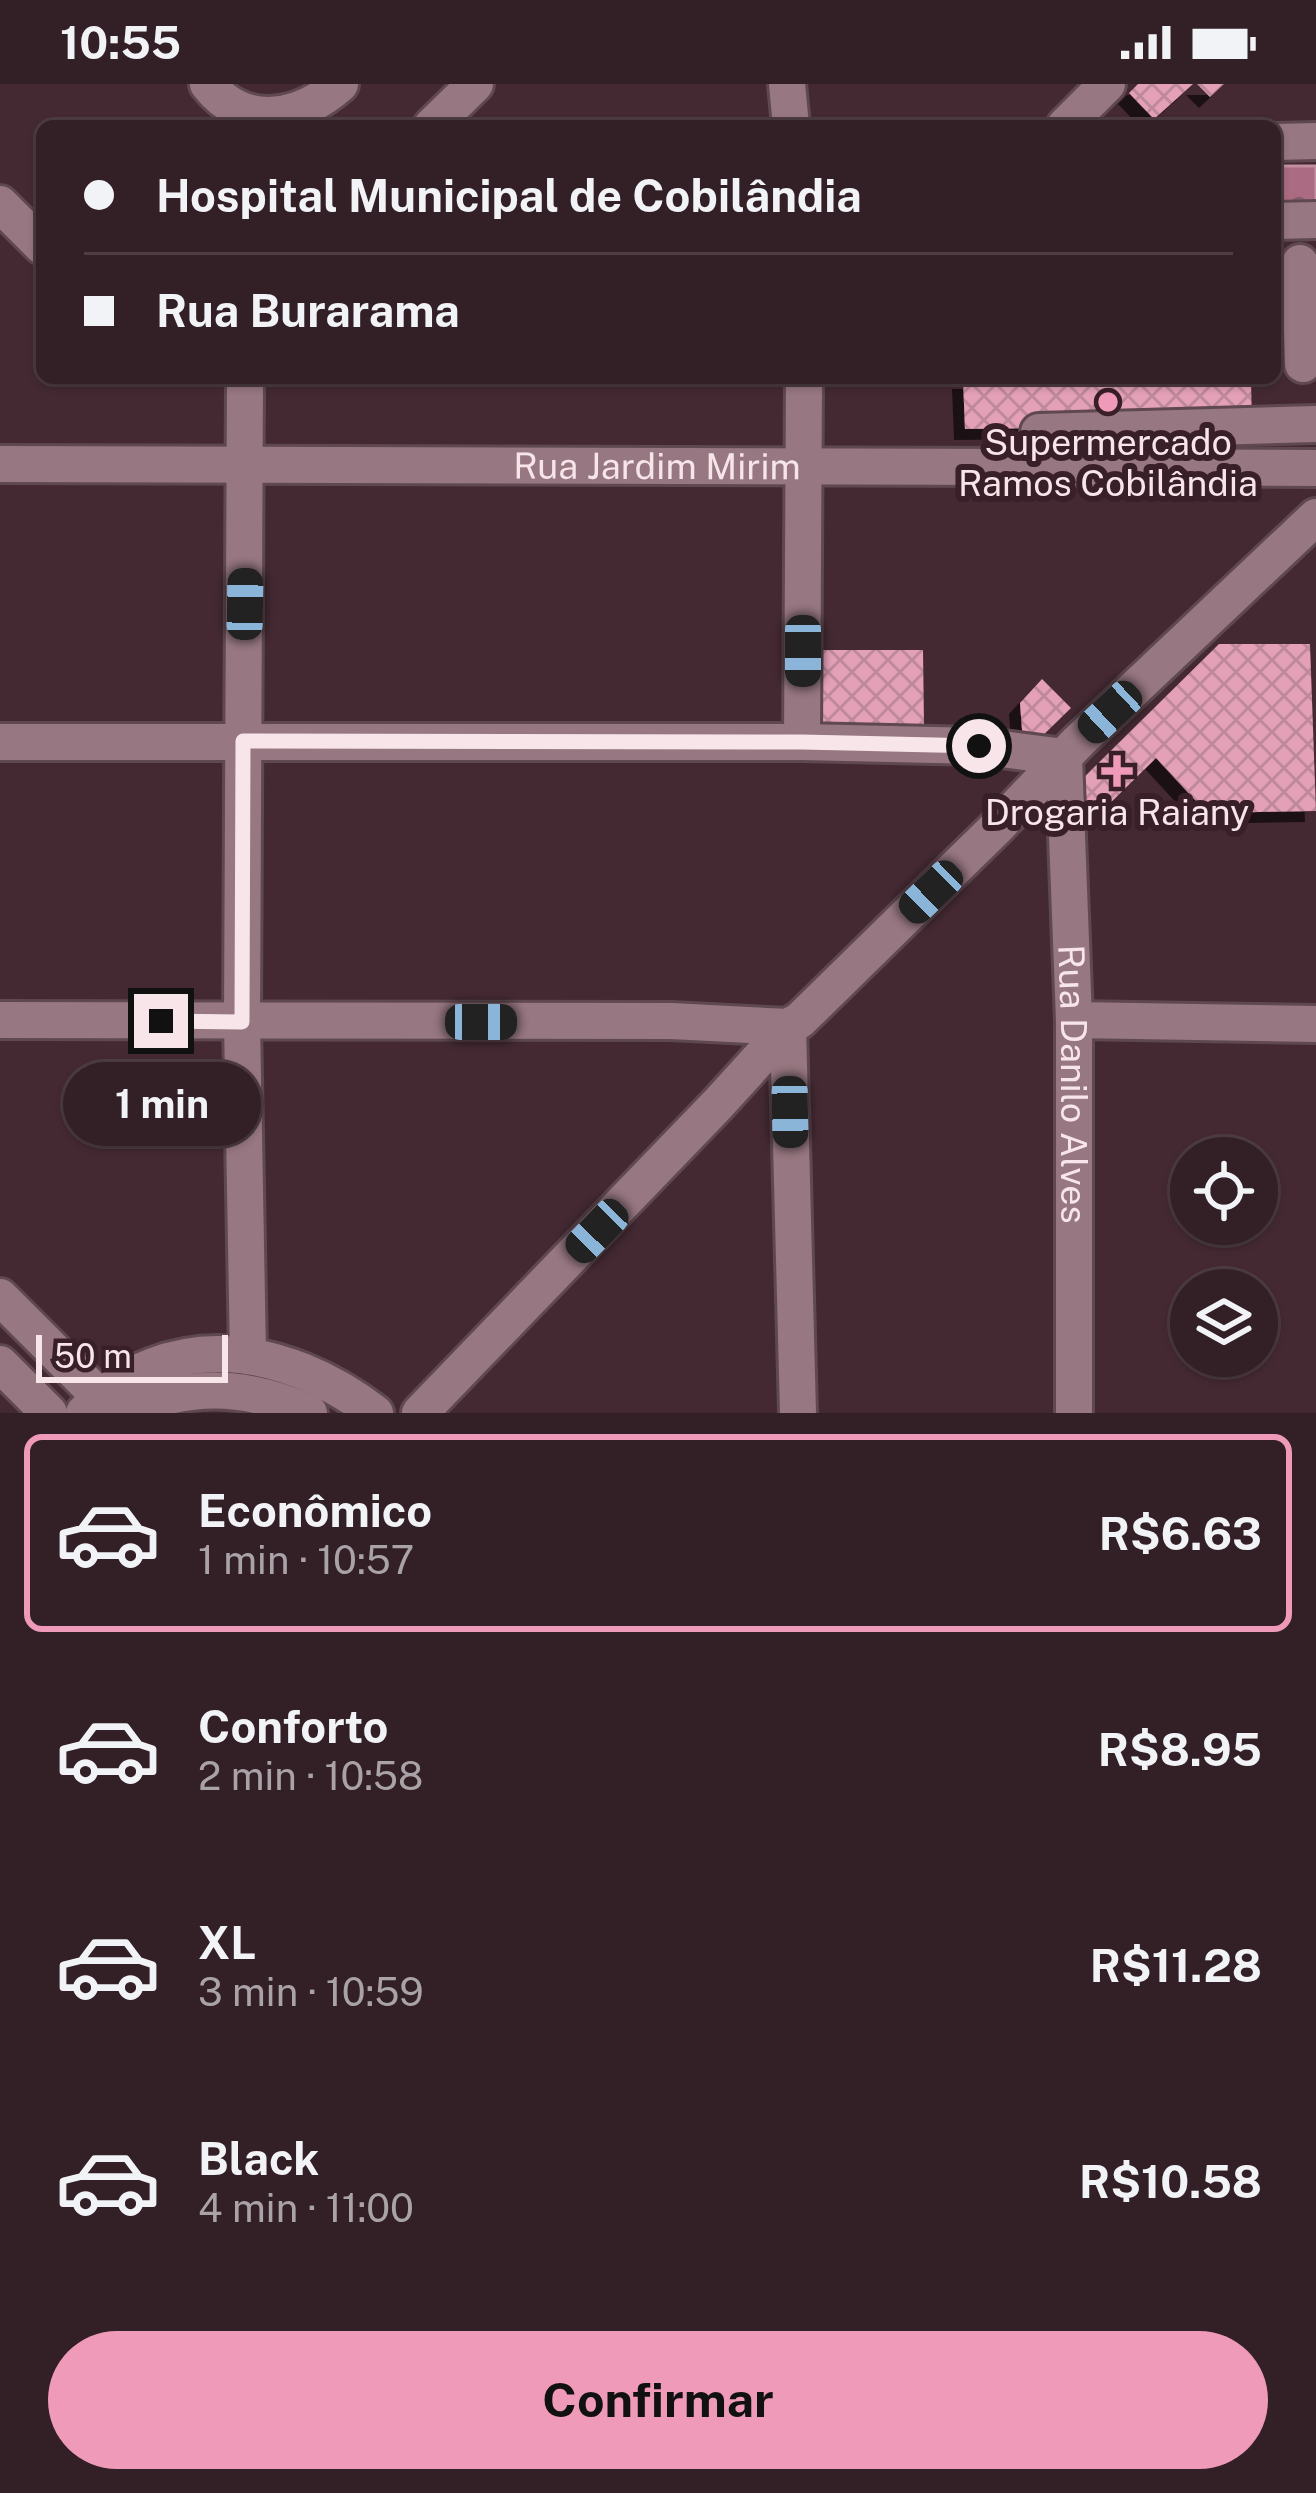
<!DOCTYPE html>
<html lang="pt">
<meta charset="utf-8">
<style>
body{margin:0;font-family:"Public Sans",sans-serif;background:#3b272e;color:#f1f3f6;height:100vh;display:flex;flex-direction:column;font-size:45px;white-space:nowrap}
*{box-sizing:border-box;margin:0}
p{font-size:39px;color:#a9a2a7}
.icon{flex:none;width:66px;height:66px;fill:none;stroke:currentColor;stroke-width:2;stroke-linecap:round;stroke-linejoin:round}
.map{position:relative;height:1329px;overflow:hidden}
.side{display:flex;flex-direction:column;background:#331f26;flex:1}
.side>*{flex:none}
.top-card{position:absolute;left:36px;top:36px;width:1245px;height:264px;border-radius:18px;box-shadow:0 3px 9px #0004,0 0 0 3px #4e3d43;display:grid;align-content:center;height:264px;padding:0 48px;background:#331f26}
.fabs{position:absolute;left:1170px;top:1053px;display:grid;gap:24px}
.fabs a{display:grid;place-items:center;width:108px;height:108px;border-radius:50%;background:#331f26;box-shadow:0 3px 9px #0004,0 0 0 3px #4e3d43;font-size:60px}
.scale{position:absolute;left:36px;bottom:30px;width:192px;box-sizing:border-box;padding-left:12px;border:6px solid #f7e5ea;border-top:0;font-size:33px;line-height:42px;white-space:nowrap;color:#f7e5ea;-webkit-text-stroke:9px #391f28;paint-order:stroke}
.end{position:absolute;width:54px;height:54px;margin:-27px;border:15px solid #f7e5ea;background:#111;box-shadow:0 0 0 6px #111}
.from{border-radius:50%}
.bubble{position:absolute;height:84px;border-radius:42px;background:#331f26;box-shadow:0 3px 9px #0004,0 0 0 3px #4e3d43;font-size:39px;font-weight:700;line-height:84px;text-align:center}
.car{position:absolute;width:36px;height:72px;margin:-36px -18px;border-radius:15px;box-shadow:0 0 9px 3px #0007;background:linear-gradient(#222 24%,#8ab4d8 0 40%,#222 0 76%,#8ab4d8 0 86%,#222 0)}
.top-card b{display:flex;align-items:center;gap:42px;height:114px;font-size:45px}
.top-card b+b{border-top:3px solid #4e3d43}
.top-card i{width:30px;height:30px;background:#f1f3f6}
ul{padding:21px 0 0;list-style:none}
li{display:flex;align-items:center;gap:36px;height:198px;margin:0 24px 18px;padding:0 24px;border:6px solid transparent;border-radius:18px}
li div{flex:1}
li b{display:block;font-size:45px}
li em{font-style:normal;font-weight:700}
li.current{border-color:#ef9ab8}
li>.icon{width:108px;height:108px;stroke-width:1.5}
.action{display:flex;gap:24px;margin-top:auto;padding:24px 48px}
.action a{flex:1;height:138px;border-radius:72px;background:#ef9ab8;color:#111;font-size:48px;font-weight:700;line-height:138px;text-align:center}
.status{display:flex;justify-content:space-between;align-items:center;height:84px;padding:0 60px;background:#331f26;direction:ltr}
.status svg{height:33px;fill:currentColor}
.map>svg:first-child{display:block}
.water{fill:url(#water-ripples);stroke:#c290a1;stroke-width:3}
.building{fill:url(#building-cross-hatch);filter:url(#shadow)}
.lines{fill:none;stroke-linecap:round;stroke-linejoin:round}
.minor-casing{stroke:#5f4850;stroke-width:42}
.minor{stroke:#977781;stroke-width:36}
.route{stroke:#f7e5ea;stroke-width:15}
.poi-dot{fill:#ef9ab8;stroke:#391f28;stroke-width:4.5}
.labels{text-anchor:middle;dominant-baseline:central;stroke-width:12;stroke-linejoin:round;paint-order:stroke}
.poi-label{font-size:36px;fill:#f7e5ea;stroke:#391f28}
.street-label{font-size:36px;fill:#f7e5ea;stroke:#391f28}
</style>
<div class="status"><b>10:55</b><svg viewBox="0 0 49 12"><path d="M0 12V9h3v3zM5 12V6h3v6zM10 12V3h3v9zM15 12V0h3v12zM26 1h20v11H26zM47 4h2v5h-2z"/></svg></div>
<div class="map">
<svg width="1316" height="1329" viewBox="0 0 1316 1329">
<defs>
<pattern id="water-ripples" width="26" height="14" patternUnits="userSpaceOnUse" patternTransform="scale(3)"><rect width="26" height="14" fill="#ab6b82"/><path d="M2 4q2-2 4 0t4 0M15 11q2-2 4 0t4 0" fill="none" stroke="#845c6a"/></pattern>
<pattern id="building-cross-hatch" width="8" height="8" patternUnits="userSpaceOnUse" patternTransform="scale(3)"><rect width="8" height="8" fill="#e4a0b7"/><path d="M0 0l8 8M0 8l8-8" fill="none" stroke="#be899b"/></pattern>
<filter id="shadow"><feDropShadow dx="-11" dy="11" stdDeviation="0" flood-color="#0009"/></filter>
</defs>
<rect width="100%" height="100%" fill="#442932"/>
<!-- water -->
<path class="water" d="M 1275,82 L 1316,82 L 1316,117 L 1275,118 Z"/>
<!-- building -->
<path class="building" d="M 1138,0 L 1193,0 L 1154,35 L 1129,9 Z
M 1197,0 L 1224,0 L 1210,13 Z
M 963,294 L 1251,294 L 1252,342 L 965,345 Z
M 1219,560 L 1310,560 L 1316,727 L 1207,729 L 1156,674 L 1101,728 L 1078,719 L 1078,699 Z
M 818,566 L 923,566 L 924,641 L 820,640 Z
M 1042,595 L 1071,624 L 1036,658 L 1023,658 L 1020,619 Z"/>
<g class="lines">
<defs>
<g id="minor">
<path d="M 208,0 C 244,47 301,35 340,0"/>
<path d="M 787,0 L 791,42"/>
<path d="M 432,42 L 475,0"/>
<path d="M 1065,42 L 1107,0"/>
<path d="M 1275,58 L 1316,57"/>
<path d="M 0,120 L 42,162"/>
<path d="M 1275,137 L 1316,136"/>
<path d="M 1300,179 L 1303,280"/>
<path d="M 245,294 L 242,938 L 248,1272"/>
<path id="s1" d="M 0,380 L 1316,384"/>
<path d="M 1040,383 L 1039,348 L 1316,340"/>
<path id="s2" d="M 0,658 L 802,658 L 979,662 L 1064,673 L 1074,936 L 1074,1329"/>
<path d="M 802,658 L 804,294"/>
<path d="M 0,936 L 671,937 L 788,943 L 798,1329"/>
<path d="M 1074,936 L 1316,940"/>
<path d="M 0,1213 L 100,1313"/>
<path d="M 0,1280 L 49,1329"/>
<path d="M 84,1329 C 169,1241 284,1260 375,1329"/>
<path d="M 124,1329 C 185,1298 246,1300 309,1329"/>
<path d="M 420,1329 L 718,1020 L 788,943 L 800,936 L 996,744 L 1078,658 L 1316,433"/>
</g>
</defs>
<!-- minor casing -->
<use href="#minor" class="minor-casing"/>
<!-- minor -->
<use href="#minor" class="minor"/>
</g>
<g class="lines">
<!-- route -->
<path class="route" d="M 161,937 L 242,938 L 243,657 L 802,658 L 979,662"/>
</g>
<!-- markers -->
<g class="poi-dot">
<circle cx="1108" cy="318" r="12"/>
<path d="M1111 669h12v12h12v12h-12v12h-12v-12h-12v-12h12z"/>
</g>
<g class="labels">
<!-- poi labels -->
<g class="poi-label">
<text x="1108" y="358">Supermercado<tspan x="1108" dy="41">Ramos Cobilândia</tspan></text>
<text x="1117" y="728">Drogaria Raiany</text>
</g>
<!-- street labels -->
<g class="street-label">
<text stroke="none"><textPath href="#s1" startOffset="657">Rua Jardim Mirim</textPath></text>
<text stroke="none"><textPath href="#s2" startOffset="1392">Rua Danilo Alves</textPath></text>
</g>
</g>
</svg>
<div class="fabs">
<a><svg class="icon" aria-label="locate" viewBox="0 0 24 24"><circle cx="12" cy="12" r="6"/><path d="M12 2v4M12 18v4M2 12h4M18 12h4"/></svg></a>
<a><svg class="icon" aria-label="layers" viewBox="0 0 24 24"><path d="M12 4l9 5-9 5-9-5zM3 14l9 5 9-5"/></svg></a>
</div>
<div class="scale">50 m</div>
<i class="end from" style="left:979px;top:662px"></i>
<i class="end" style="left:161px;top:937px"></i>
<div class="bubble" style="left:63px;top:978px;width:198px">1 min</div>
<i class="car" style="left:245px;top:520px;rotate:1deg"></i>
<i class="car" style="left:803px;top:567px;rotate:180deg"></i>
<i class="car" style="left:1110px;top:628px;rotate:227deg"></i>
<i class="car" style="left:931px;top:808px;rotate:226deg"></i>
<i class="car" style="left:481px;top:938px;rotate:90deg"></i>
<i class="car" style="left:790px;top:1028px;rotate:179deg"></i>
<i class="car" style="left:597px;top:1147px;rotate:224deg"></i>
<div class="top-card">
<b><i class="from"></i>Hospital Municipal de Cobilândia</b>
<b><i></i>Rua Burarama</b>
</div>
</div>
<section class="side">
<ul>
<li class="current"><svg class="icon" aria-label="car" viewBox="0 0 24 24"><path d="M5 17H2v-5l4-1 3-4h7l3 4 3 1v5h-3M9 17h6M6 11h13"/><circle cx="7" cy="17" r="2"/><circle cx="17" cy="17" r="2"/></svg><div><b>Econômico</b><p>1 min · 10:57</p></div><em>R$6.63</em></li>
<li><svg class="icon" aria-label="car" viewBox="0 0 24 24"><path d="M5 17H2v-5l4-1 3-4h7l3 4 3 1v5h-3M9 17h6M6 11h13"/><circle cx="7" cy="17" r="2"/><circle cx="17" cy="17" r="2"/></svg><div><b>Conforto</b><p>2 min · 10:58</p></div><em>R$8.95</em></li>
<li><svg class="icon" aria-label="car" viewBox="0 0 24 24"><path d="M5 17H2v-5l4-1 3-4h7l3 4 3 1v5h-3M9 17h6M6 11h13"/><circle cx="7" cy="17" r="2"/><circle cx="17" cy="17" r="2"/></svg><div><b>XL</b><p>3 min · 10:59</p></div><em>R$11.28</em></li>
<li><svg class="icon" aria-label="car" viewBox="0 0 24 24"><path d="M5 17H2v-5l4-1 3-4h7l3 4 3 1v5h-3M9 17h6M6 11h13"/><circle cx="7" cy="17" r="2"/><circle cx="17" cy="17" r="2"/></svg><div><b>Black</b><p>4 min · 11:00</p></div><em>R$10.58</em></li>
</ul>
<div class="action"><a>Confirmar</a></div>
</section>
